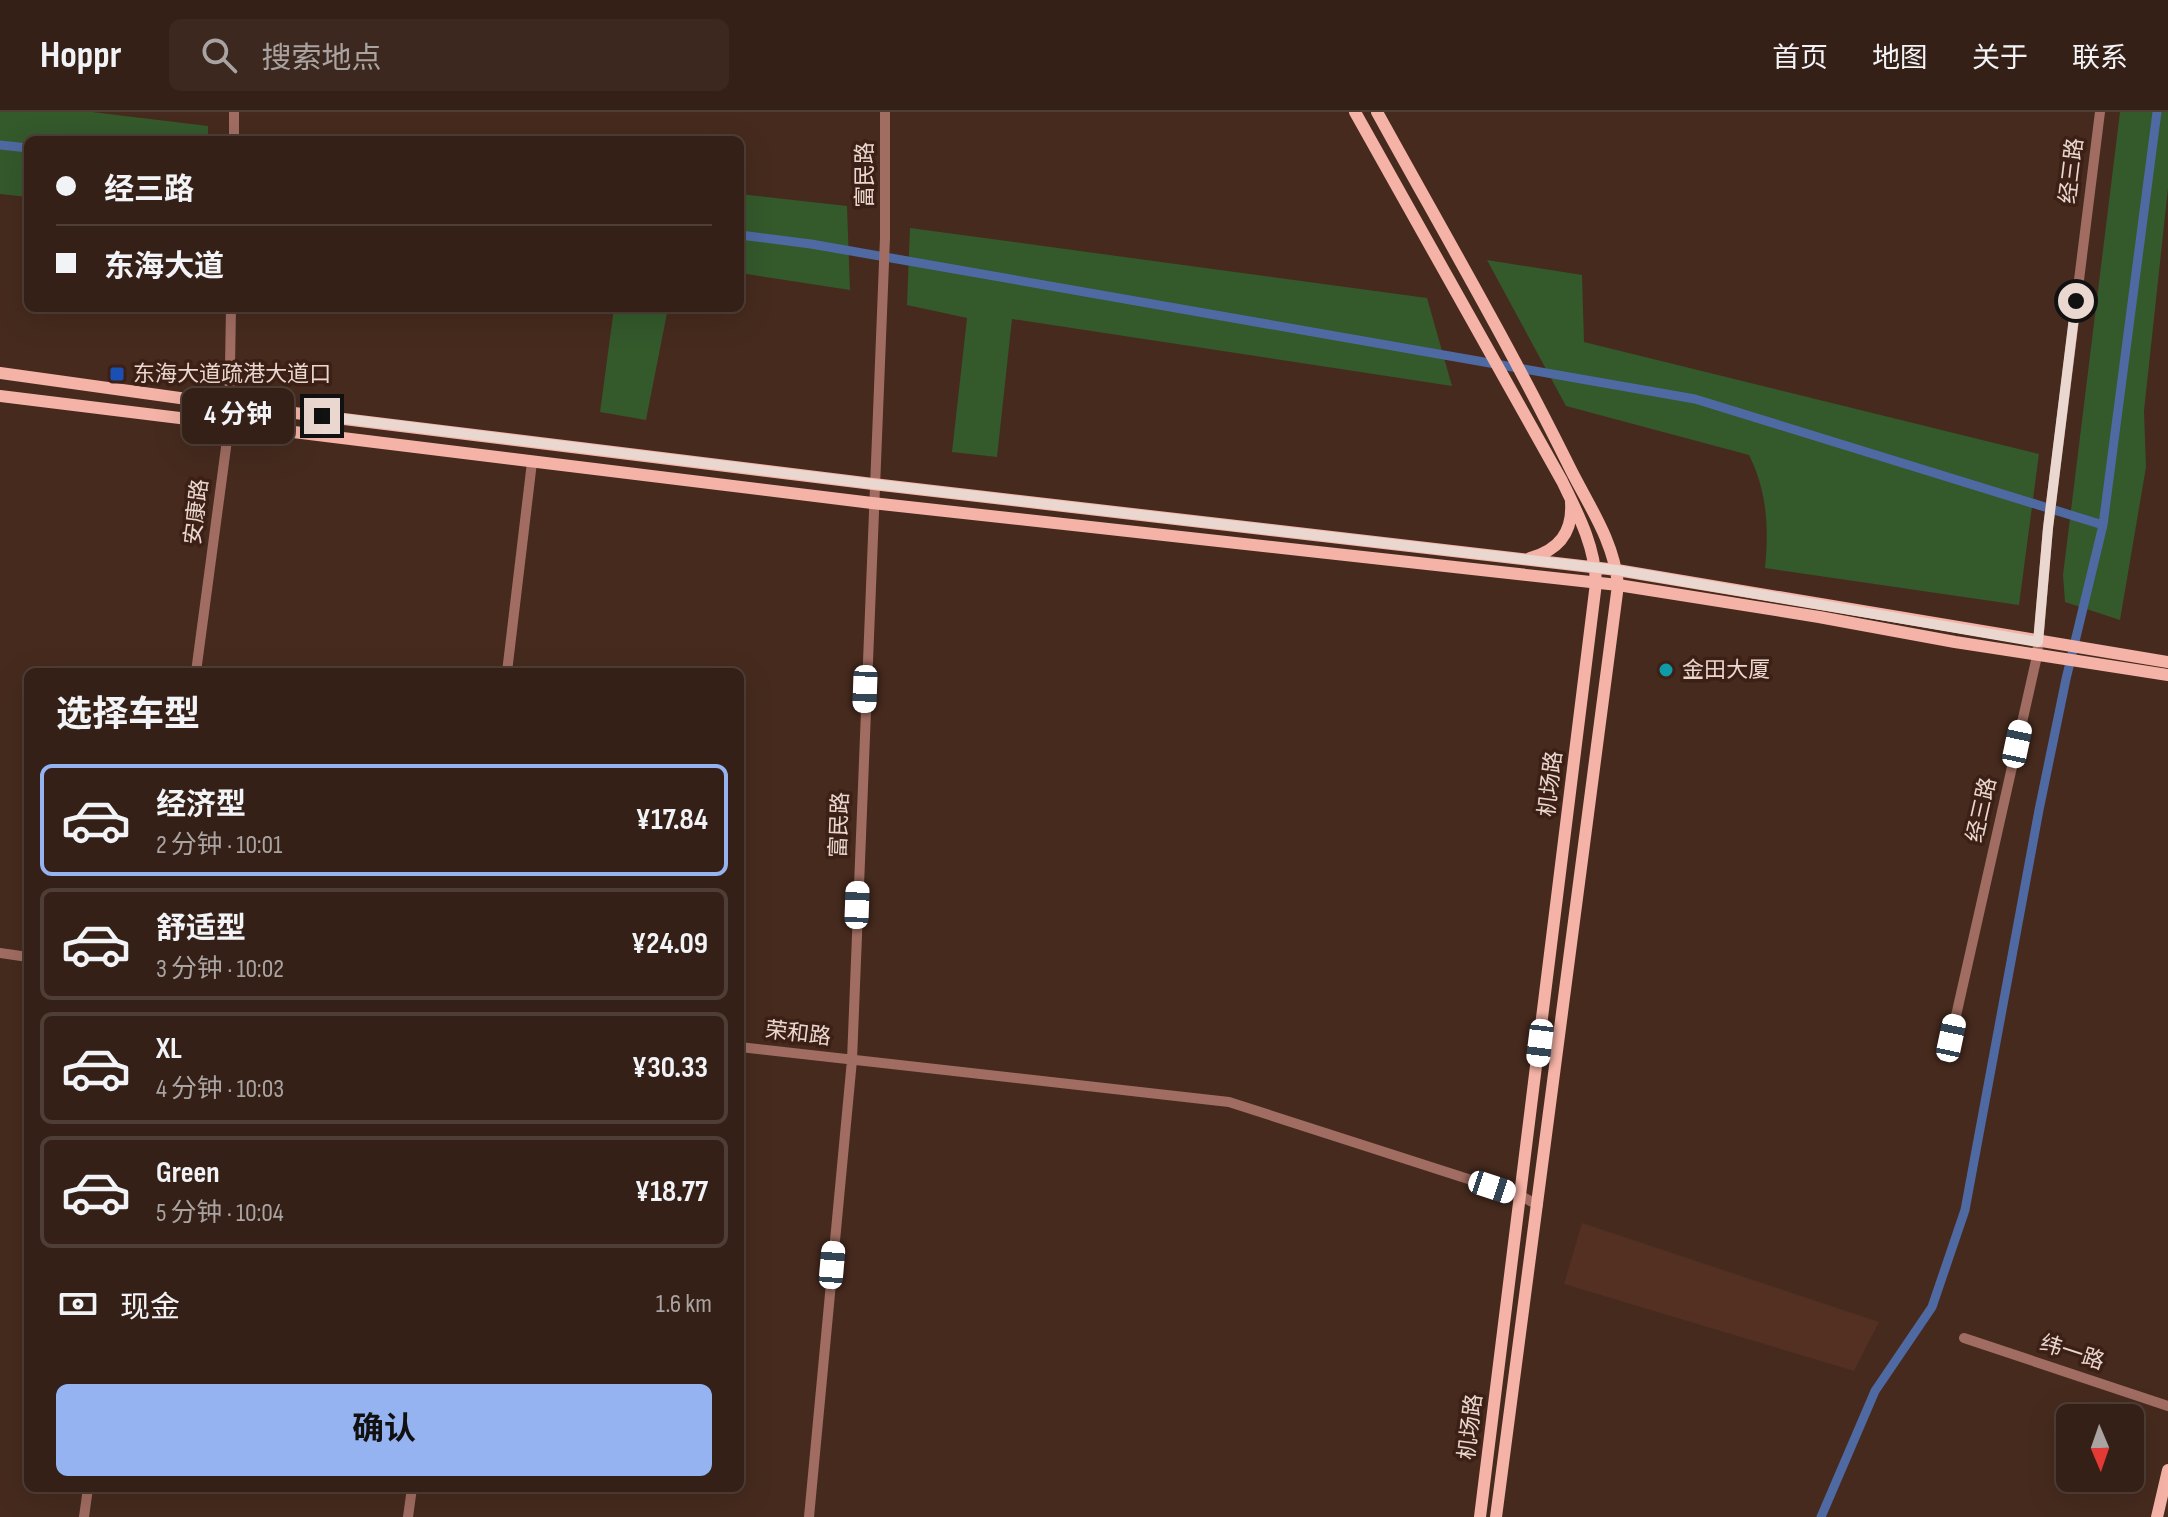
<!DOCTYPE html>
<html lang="zh">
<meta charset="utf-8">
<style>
body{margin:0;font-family:"Sofia Sans Condensed","Noto Sans SC",sans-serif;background:#3c281f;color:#f1f3f6;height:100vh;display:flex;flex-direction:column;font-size:30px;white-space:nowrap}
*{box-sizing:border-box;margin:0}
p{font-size:26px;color:#a9a3a1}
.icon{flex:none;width:44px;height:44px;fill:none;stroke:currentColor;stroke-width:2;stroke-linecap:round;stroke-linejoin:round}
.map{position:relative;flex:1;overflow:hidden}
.side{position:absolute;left:24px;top:556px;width:720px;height:824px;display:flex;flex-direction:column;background:#342016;border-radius:12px;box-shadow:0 8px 32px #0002,0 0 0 2px #4e3e35}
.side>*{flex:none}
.top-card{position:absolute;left:24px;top:24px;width:720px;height:176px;border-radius:12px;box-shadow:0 8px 32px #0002,0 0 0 2px #4e3e35;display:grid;align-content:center;height:176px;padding:0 32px;background:#342016}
.needle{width:52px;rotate:178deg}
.buttons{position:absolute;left:2056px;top:1292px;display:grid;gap:16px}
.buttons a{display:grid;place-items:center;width:88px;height:88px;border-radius:12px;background:#342016;box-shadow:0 8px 32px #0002,0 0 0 2px #4e3e35;font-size:40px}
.end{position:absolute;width:36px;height:36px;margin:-18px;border:10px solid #ead7d0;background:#111;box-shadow:0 0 0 4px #111}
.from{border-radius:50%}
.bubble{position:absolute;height:56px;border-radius:12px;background:#342016;box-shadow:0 8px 32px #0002,0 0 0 2px #4e3e35;font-size:26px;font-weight:700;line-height:56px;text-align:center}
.car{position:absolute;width:24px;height:48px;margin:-24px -12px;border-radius:10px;box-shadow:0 0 6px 2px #0007;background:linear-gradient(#fff 24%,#345 0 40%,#fff 0 76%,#345 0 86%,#fff 0)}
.top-card b{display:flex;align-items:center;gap:28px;height:76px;font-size:30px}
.top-card b+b{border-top:2px solid #4e3e35}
.top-card i{width:20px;height:20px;background:#f1f3f6}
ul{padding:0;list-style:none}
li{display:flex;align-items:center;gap:24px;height:112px;margin:0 16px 12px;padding:0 16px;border:4px solid #4e3e35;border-radius:12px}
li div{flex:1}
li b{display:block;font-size:30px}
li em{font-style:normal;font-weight:700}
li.selected{border-color:#95b2f1}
li>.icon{width:72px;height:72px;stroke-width:1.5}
h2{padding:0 32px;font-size:36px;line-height:96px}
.pay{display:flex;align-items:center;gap:20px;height:88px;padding:0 32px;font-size:30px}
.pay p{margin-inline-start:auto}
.action{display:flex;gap:16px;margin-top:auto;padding:16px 32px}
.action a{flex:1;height:92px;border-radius:12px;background:#95b2f1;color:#111;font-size:32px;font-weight:700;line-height:92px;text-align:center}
header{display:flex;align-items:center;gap:48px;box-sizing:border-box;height:112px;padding:0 40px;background:#342016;border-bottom:2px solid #4e3e35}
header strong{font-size:38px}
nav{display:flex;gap:44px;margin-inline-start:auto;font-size:28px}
.search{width:560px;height:72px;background:#3c281f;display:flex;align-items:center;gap:20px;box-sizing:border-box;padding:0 28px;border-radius:12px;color:#a9a3a1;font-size:30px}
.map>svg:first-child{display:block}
.built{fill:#533021}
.green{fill:#34592b}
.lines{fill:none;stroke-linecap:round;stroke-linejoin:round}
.canal{stroke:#4f69a2;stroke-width:9}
.minor{stroke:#a16d62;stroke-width:10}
.major{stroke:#f4b3a6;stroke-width:12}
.route{stroke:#ead7d0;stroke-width:10}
.transit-dot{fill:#1a4fb4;stroke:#3c2015;stroke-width:3}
.culture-dot{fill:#0f9aa8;stroke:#3c2015;stroke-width:3}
.labels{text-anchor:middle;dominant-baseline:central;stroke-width:7;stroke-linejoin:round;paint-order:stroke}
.street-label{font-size:22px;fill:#ead7d0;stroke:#3c2015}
.poi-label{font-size:22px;fill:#ead7d0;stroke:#3c2015;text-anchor:start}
</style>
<header>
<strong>Hoppr</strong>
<div class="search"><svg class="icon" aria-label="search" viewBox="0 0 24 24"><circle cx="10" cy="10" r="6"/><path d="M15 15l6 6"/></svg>搜索地点</div>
<nav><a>首页</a><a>地图</a><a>关于</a><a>联系</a></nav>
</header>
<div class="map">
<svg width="2168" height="1405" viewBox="0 0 2168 1405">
<rect width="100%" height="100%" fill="#462a1e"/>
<!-- built -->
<path class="built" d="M 1582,1111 L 1879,1210 L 1854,1259 L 1564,1172 Z"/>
<!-- green -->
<path class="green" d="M 0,0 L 92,0 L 208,14 L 208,28 L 28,28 L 28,85 L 0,82 Z
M 2120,0 L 2168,0 L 2168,76 L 2144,299 L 2146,355 L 2120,508 L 2065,490 L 2063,463 Z
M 740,82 L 847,94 L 850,178 L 740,161 Z
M 910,116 L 1427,186 L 1452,274 L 1012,207 L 997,345 L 952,340 L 967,206 L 907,193 Z
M 1487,148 L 1582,163 L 1584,230 L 2039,342 L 2019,493 L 1765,456 C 1769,415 1767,379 1749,343 L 1566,294 Z
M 614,196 L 668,196 L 646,308 L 600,300 Z"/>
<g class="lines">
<!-- canal -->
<path class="canal" d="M 0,33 L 28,36
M 740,123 L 811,132 L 1695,287 L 2103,413
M 1821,1405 L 1875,1279 L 1932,1195 L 1965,1098 L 2039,698 L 2066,567 L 2103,413 L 2157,0"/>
<!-- minor -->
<path class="minor" d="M 234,28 L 234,0
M 196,560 L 229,313 L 231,196
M 507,560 L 532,350
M 0,841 L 28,845
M 1951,926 L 2037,544 L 2048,416 L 2100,0
M 740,935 L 1229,990 L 1521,1084 L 1538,1093
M 1964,1226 L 2168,1294
M 84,1405 L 88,1376
M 408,1405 L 412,1376
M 809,1405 L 852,948 L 885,126 L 885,0"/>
<!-- major -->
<path class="major" d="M 1355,0 L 1562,369 C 1578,402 1595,434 1596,471 L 1480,1405
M 1377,0 C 1441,116 1508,231 1567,350 C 1586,390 1614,427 1618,473 L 1496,1405
M 0,261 L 230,293 L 873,372 L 1617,458 L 2168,550
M 0,284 L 872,391 L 1618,473 L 1819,505 L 1955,530 L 2168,563
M 1530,446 C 1559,438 1573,420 1571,390
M 2157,1405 L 2168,1358"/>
</g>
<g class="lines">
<!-- route -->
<path class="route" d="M 322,304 L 873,372 L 1617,458 L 2038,530 L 2048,416 L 2076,189"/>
</g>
<!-- markers -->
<rect class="transit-dot" x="109" y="254" width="16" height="16" rx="4"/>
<circle class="culture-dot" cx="1666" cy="558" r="8"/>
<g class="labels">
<!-- street labels -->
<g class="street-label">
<text transform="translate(2072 59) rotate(-83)">经三路</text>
<text transform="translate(865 63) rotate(-90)">富民路</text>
<text transform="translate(197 400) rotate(-83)">安康路</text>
<text transform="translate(1551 672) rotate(-83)">机场路</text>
<text transform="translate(1982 698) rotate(-77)">经三路</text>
<text transform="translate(840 713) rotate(-88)">富民路</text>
<text transform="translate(798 922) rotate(7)">荣和路</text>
<text transform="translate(2072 1241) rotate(18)">纬一路</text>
<text transform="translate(1471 1315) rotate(-83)">机场路</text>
</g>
<!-- poi labels -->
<g class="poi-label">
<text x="133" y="262">东海大道疏港大道口</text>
<text x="1682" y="558">金田大厦</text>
</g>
</g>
</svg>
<div class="buttons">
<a><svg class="needle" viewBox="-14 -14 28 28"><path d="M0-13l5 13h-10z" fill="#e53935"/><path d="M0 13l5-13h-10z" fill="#a9a3a1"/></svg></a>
</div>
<i class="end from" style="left:2076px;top:189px"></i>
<i class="end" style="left:322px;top:304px"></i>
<div class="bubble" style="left:182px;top:276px;width:112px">4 分钟</div>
<i class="car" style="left:865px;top:577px;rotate:182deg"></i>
<i class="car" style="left:2017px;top:632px;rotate:12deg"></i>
<i class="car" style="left:857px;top:793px;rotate:2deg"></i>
<i class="car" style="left:1951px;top:926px;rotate:12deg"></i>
<i class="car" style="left:1540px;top:931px;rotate:187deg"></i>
<i class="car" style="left:1492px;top:1075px;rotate:108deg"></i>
<i class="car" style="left:832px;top:1153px;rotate:5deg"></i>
<div class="top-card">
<b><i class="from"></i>经三路</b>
<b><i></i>东海大道</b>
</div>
<section class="side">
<h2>选择车型</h2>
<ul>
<li class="selected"><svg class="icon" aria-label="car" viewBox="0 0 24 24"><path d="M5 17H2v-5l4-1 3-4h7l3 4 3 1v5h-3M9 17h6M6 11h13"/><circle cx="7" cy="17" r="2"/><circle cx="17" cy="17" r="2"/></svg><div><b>经济型</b><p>2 分钟 · 10:01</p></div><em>¥17.84</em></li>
<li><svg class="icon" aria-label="car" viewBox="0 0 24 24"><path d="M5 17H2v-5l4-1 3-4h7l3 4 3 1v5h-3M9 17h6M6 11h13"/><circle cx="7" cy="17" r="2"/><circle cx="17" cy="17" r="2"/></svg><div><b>舒适型</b><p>3 分钟 · 10:02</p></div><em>¥24.09</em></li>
<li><svg class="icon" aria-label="car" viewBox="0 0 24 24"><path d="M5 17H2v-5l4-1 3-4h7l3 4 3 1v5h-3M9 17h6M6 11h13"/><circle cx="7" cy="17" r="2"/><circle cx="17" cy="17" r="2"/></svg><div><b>XL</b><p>4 分钟 · 10:03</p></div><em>¥30.33</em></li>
<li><svg class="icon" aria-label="car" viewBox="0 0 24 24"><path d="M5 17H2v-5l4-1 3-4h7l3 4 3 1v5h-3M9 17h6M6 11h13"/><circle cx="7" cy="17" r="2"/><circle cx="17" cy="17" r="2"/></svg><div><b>Green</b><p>5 分钟 · 10:04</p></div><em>¥18.77</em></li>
</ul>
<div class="pay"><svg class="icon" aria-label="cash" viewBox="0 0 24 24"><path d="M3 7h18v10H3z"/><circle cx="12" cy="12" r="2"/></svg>现金<p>1.6 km</p></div>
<div class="action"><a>确认</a></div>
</section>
</div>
